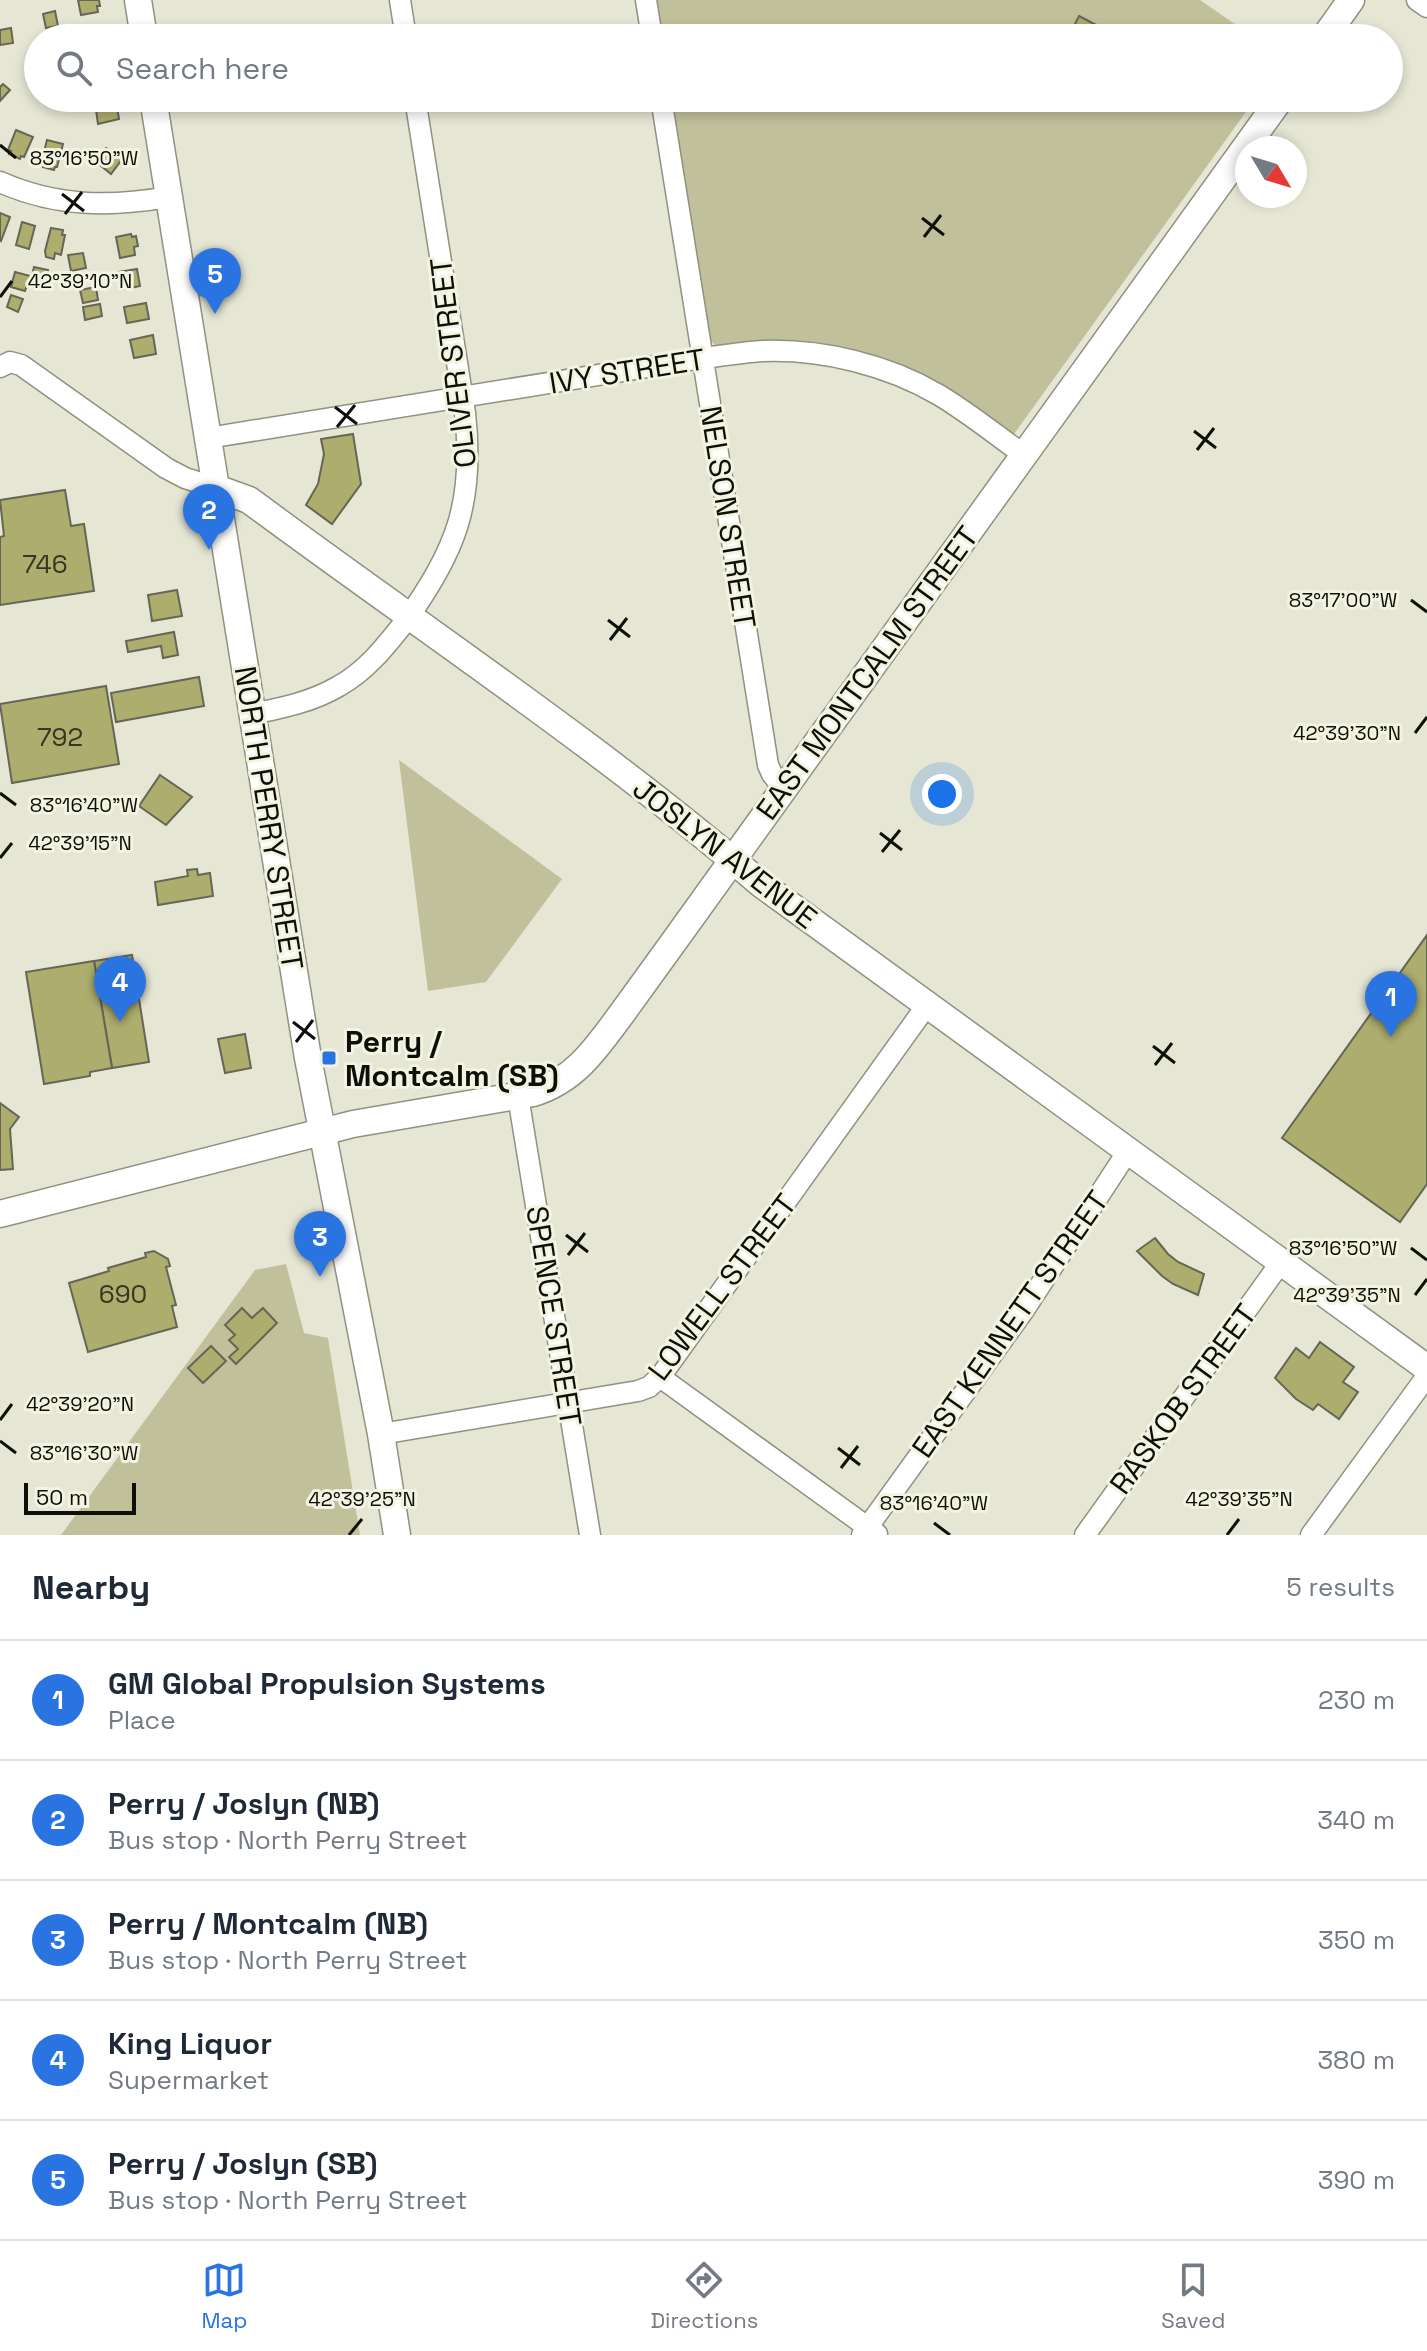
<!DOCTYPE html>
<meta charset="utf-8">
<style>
body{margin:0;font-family:"Space Grotesk",sans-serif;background:#f2f2f3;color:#1f2937}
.compass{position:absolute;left:1235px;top:136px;width:72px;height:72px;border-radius:50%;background:#fff;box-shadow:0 4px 12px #0003;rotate:128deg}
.scale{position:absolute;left:24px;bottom:20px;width:112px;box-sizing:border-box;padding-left:8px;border:4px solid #0e0f08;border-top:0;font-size:22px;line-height:28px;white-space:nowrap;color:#0e0f08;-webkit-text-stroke:6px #f3f3e1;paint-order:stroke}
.you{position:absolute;left:942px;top:794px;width:28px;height:28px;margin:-20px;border:6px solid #fff;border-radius:50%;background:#1a73e8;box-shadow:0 0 0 12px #1a73e833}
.badge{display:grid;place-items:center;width:52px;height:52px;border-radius:50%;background:#2974e0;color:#fff;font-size:26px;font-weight:700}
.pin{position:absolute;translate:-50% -66px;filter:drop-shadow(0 2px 4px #0008)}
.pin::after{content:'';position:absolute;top:42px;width:28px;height:24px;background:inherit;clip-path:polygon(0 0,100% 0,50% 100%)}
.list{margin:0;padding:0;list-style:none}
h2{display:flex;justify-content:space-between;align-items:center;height:104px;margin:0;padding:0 32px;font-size:34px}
h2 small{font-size:26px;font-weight:400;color:#747a83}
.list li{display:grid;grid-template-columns:52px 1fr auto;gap:24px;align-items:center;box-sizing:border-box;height:120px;padding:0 32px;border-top:2px solid #e0e1e3}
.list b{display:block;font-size:30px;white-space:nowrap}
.list p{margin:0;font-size:26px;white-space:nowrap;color:#747a83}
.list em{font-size:26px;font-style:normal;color:#747a83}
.icon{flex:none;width:44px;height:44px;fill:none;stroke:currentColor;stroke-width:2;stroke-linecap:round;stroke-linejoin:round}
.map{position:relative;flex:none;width:1427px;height:1535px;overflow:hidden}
.search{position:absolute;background:#fff;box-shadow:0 4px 12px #0003;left:24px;right:24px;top:24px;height:88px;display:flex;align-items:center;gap:20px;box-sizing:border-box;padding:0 28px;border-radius:44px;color:#747a83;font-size:30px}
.sheet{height:704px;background:#fff}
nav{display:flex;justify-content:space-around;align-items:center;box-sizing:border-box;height:112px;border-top:2px solid #e0e1e3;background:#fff;font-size:22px;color:#747a83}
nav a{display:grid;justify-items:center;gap:4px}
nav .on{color:#2974e0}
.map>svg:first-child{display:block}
.green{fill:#c0c19a}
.building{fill:#adad6e;stroke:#666656;stroke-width:2}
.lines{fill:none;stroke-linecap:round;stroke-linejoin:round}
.minor-casing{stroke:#909180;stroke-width:23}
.major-casing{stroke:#909180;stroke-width:29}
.minor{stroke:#fff;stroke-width:20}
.major{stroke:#fff;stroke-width:26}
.ticks{fill:none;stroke:#0e0f08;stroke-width:3}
.poi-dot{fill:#2974e0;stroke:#f3f3e1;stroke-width:3}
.labels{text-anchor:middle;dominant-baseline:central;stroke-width:6;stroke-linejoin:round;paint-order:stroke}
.number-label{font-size:26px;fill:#363622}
.street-label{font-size:30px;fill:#0e0f08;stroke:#f3f3e1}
.poi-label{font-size:30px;font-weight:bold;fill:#0e0f08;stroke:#f3f3e1;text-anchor:start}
.ticks-label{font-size:20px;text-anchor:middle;fill:#0e0f08;stroke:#f3f3e1;stroke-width:6;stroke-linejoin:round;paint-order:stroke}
</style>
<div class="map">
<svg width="1427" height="1535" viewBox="0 0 1427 1535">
<rect width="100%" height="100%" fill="#e5e6d4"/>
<!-- green -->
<g class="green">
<polygon points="654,0 1200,0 1255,38 660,38"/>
<polygon points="669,98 1256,98 1014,434 936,382 909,369 870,356 718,347 708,339"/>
<polygon points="399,760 562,879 486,982 428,991"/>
<polygon points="286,1264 304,1333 328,1338 360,1535 61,1535 255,1270"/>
</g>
<!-- building -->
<g class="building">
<polygon points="78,0 99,0 100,6 97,6 98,12 81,15"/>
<polygon points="55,11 58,26 46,28 43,14"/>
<polygon points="1079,16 1098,26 1091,38 1073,28"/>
<polygon points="11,28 13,43 0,45 0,30"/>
<polygon points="98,28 100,37 103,38 85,38 84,31"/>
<polygon points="3,84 10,90 0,101 0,87"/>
<polygon points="111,100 112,107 117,106 119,119 98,124 95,103"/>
<polygon points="16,130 33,137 24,157 21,156 20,159 9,154 11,151 8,150"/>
<polygon points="47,140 63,144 57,167 55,167 54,170 43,167 44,164 41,164"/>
<polygon points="106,148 112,152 113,150 123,158 111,174 95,161"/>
<polygon points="0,213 10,217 1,241 0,240"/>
<polygon points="22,222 35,226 29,249 16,245"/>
<polygon points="51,228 63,230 62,235 65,235 61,255 55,253 54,259 46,257 45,251"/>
<polygon points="131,234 132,237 136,236 138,246 134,247 135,255 120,258 116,237"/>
<polygon points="83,253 86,268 71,271 68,255"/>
<polygon points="34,267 48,270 45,283 31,280"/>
<polygon points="137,269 140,286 121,290 118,272"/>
<polygon points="15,272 30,276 25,291 11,287"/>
<polygon points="96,287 98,300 83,303 80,290"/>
<polygon points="11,295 23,299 18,312 7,307"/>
<polygon points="146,303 149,319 127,323 124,307"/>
<polygon points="100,304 102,316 85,320 83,307"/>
<polygon points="153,335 156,354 134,358 130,340"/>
<polygon points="353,434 361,484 332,524 306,505 318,484 324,454 321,439"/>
<polygon points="65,490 71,526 84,524 94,591 0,605 0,537 4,536 0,500"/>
<polygon points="177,590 182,616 152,621 148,595"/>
<polygon points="174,632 178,655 163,658 161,646 128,652 126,641"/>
<polygon points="199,677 204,706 116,722 111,693"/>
<polygon points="106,686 119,764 12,783 0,704"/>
<polygon points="160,775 192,797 166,825 139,806"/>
<polygon points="197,869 198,875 210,873 213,896 158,905 155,882 188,876 187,870"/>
<polygon points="1427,935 1427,1184 1400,1222 1282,1138"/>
<polygon points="132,955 149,1062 112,1068 94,961"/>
<polygon points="94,961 112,1068 90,1072 90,1076 44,1084 26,972"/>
<polygon points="245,1034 251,1068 225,1073 218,1039"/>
<polygon points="0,1103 19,1117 10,1129 13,1169 0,1170"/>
<polygon points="1155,1238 1168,1254 1178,1262 1204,1274 1198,1295 1173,1284 1162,1276 1137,1251"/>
<polygon points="154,1251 168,1259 170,1266 166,1267 176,1305 172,1306 177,1327 88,1352 69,1283 109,1271 108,1268 146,1257 145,1253"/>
<polygon points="242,1308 252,1318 263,1308 277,1323 236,1364 229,1357 238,1349 229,1340 235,1335 225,1325"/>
<polygon points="1320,1342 1354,1367 1343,1382 1358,1392 1339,1419 1318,1404 1313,1410 1296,1399 1275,1378 1296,1348 1309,1358"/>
<polygon points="211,1346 226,1361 203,1383 188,1368"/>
</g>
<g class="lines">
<!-- minor casing -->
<g class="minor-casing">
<g id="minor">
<polyline points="400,0 406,38"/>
<polyline points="646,0 652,38"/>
<polyline points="1417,0 1427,7"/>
<polyline points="661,98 768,765 772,774 784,789"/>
<path d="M0,182c56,25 110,25 169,15"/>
<polyline points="0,367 10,362 21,365 166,468 185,478 216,488"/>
<path d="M208,438l495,-80c20,-2 40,-6 60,-7 60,-2 125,14 176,44 30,18 57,40 85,60"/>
<path d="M252,714c30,-6 60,-12 87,-28 27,-15 46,-39 65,-63 52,-71 71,-121 61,-210l-50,-315"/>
<polyline points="518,1096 590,1535"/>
<polyline points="660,1377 877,1534"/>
<polyline points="381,1434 638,1391 649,1387 660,1377 927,1005"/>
<polyline points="862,1535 1024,1310 1128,1151"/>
<polyline points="1085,1535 1281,1262"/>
<polyline points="1311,1535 1427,1376"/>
</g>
</g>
<!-- major casing -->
<g class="major-casing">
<g id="major">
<polyline points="138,0 144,38"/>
<polyline points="1324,38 1351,0"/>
<polyline points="153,98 308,1058 381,1434 397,1535"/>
<path d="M216,488l33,12c171,127 350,245 512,384l666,484"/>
<path d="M0,1214l353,-90 180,-31c43,-13 64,-46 90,-81 16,-22 31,-43 47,-65l611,-849"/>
</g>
</g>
<!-- minor -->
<use href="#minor" class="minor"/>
<!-- major -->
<use href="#major" class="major"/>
</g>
<!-- ticks -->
<path class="ticks" d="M0,145l16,13M62,194l22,17M65,214l17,-22M922,218l22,17M924,237l17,-22M0,297l12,-16M335,407l22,17M337,427l18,-22M1194,431l22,17M1197,450l17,-22M1411,600l16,12M608,620l22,17M610,640l17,-22M1415,733l12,-16M0,793l16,12M880,833l22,17M882,852l18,-22M0,858l12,-15M293,1022l22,17M296,1042l17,-22M1153,1046l22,17M1155,1065l17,-22M566,1235l22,17M1411,1248l16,12M568,1255l17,-22M1415,1295l12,-16M0,1420l12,-16M0,1441l16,12M838,1448l22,17M841,1468l17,-22M934,1523l16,12M349,1535l13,-16M1227,1535l12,-16"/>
<!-- markers -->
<rect class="poi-dot" x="321" y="1050" width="16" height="16" rx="4"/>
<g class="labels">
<!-- number labels -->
<g class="number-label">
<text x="45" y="564">746</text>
<text x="60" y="737">792</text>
<text x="123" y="1294">690</text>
</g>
<!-- street labels -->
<g class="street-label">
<text transform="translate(453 363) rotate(-97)">OLIVER STREET</text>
<text transform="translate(627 371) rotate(-9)">IVY STREET</text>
<text transform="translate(728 517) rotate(81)">NELSON STREET</text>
<text transform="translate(867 673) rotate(-54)">EAST MONTCALM STREET</text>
<text transform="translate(269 818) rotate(81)">NORTH PERRY STREET</text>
<text transform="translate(725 853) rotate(38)">JOSLYN AVENUE</text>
<text transform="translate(722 1287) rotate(-53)">LOWELL STREET</text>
<text transform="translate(554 1316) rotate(81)">SPENCE STREET</text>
<text transform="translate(1010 1324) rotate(-55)">EAST KENNETT STREET</text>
<text transform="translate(1183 1399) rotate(-54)">RASKOB STREET</text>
</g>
<!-- poi labels -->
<g class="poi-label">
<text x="345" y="1041">Perry /<tspan x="345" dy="34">Montcalm (SB)</tspan></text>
</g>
</g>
<g class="ticks-label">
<text x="84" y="165">83°16'50"W</text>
<text x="80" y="288">42°39'10"N</text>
<text x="1343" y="607">83°17'00"W</text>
<text x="1347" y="740">42°39'30"N</text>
<text x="84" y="812">83°16'40"W</text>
<text x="80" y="850">42°39'15"N</text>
<text x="1343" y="1255">83°16'50"W</text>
<text x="1347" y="1302">42°39'35"N</text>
<text x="80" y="1411">42°39'20"N</text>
<text x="84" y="1460">83°16'30"W</text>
<text x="362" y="1506">42°39'25"N</text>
<text x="1239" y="1506">42°39'35"N</text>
<text x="934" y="1510">83°16'40"W</text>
</g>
</svg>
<svg class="compass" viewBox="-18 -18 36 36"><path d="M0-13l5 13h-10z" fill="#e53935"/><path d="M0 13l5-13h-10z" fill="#747a83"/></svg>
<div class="scale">50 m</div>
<div class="you"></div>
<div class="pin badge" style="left:1391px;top:1037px">1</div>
<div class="pin badge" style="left:209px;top:550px">2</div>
<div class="pin badge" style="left:320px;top:1277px">3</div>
<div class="pin badge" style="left:120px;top:1022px">4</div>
<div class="pin badge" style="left:215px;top:314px">5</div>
<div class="search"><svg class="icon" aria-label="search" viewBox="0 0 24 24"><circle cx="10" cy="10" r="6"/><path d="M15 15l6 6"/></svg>Search here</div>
</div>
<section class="sheet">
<h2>Nearby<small>5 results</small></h2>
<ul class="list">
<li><span class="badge">1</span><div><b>GM Global Propulsion Systems</b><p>Place</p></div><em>230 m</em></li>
<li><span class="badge">2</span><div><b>Perry / Joslyn (NB)</b><p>Bus stop · North Perry Street</p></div><em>340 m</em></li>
<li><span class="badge">3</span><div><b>Perry / Montcalm (NB)</b><p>Bus stop · North Perry Street</p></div><em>350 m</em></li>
<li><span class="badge">4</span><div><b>King Liquor</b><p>Supermarket</p></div><em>380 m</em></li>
<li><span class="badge">5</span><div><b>Perry / Joslyn (SB)</b><p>Bus stop · North Perry Street</p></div><em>390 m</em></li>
</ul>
</section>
<nav>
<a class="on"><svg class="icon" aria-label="map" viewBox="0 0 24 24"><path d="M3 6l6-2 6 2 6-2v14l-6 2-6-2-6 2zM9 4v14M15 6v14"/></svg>Map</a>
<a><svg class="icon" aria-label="directions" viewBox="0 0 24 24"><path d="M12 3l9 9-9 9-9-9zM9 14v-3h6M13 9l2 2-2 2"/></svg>Directions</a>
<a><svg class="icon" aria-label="saved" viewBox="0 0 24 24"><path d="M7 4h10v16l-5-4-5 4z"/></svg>Saved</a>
</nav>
